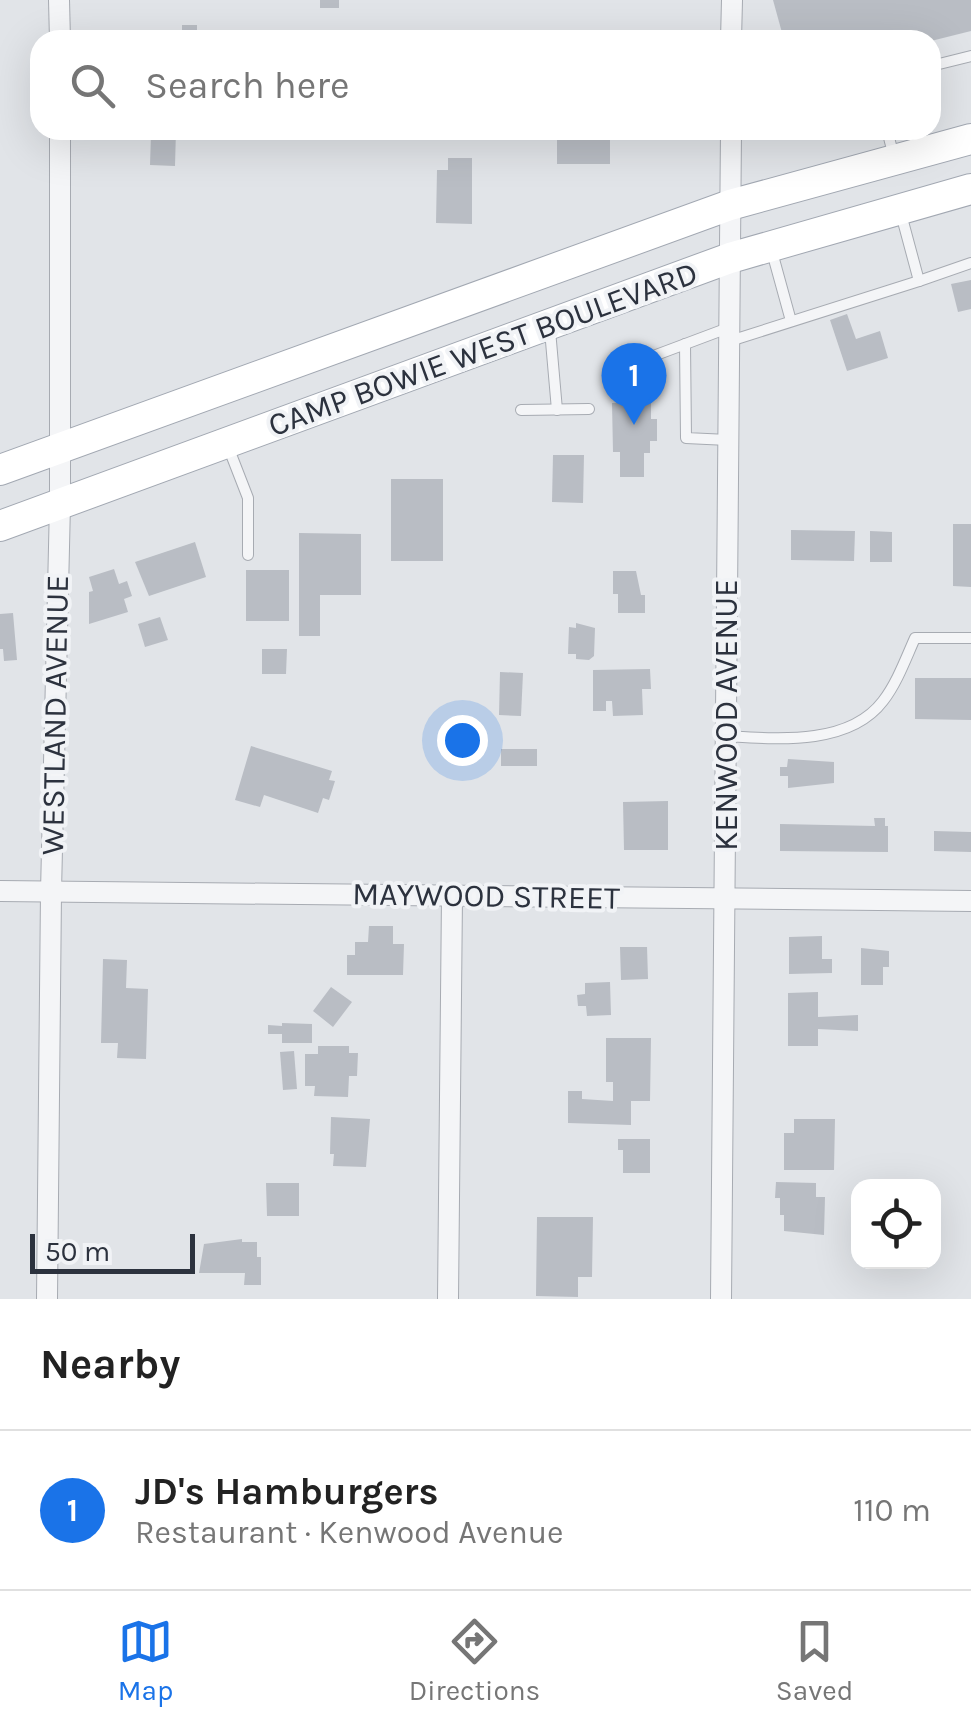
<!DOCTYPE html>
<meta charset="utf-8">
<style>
body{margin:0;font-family:Karla,sans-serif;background:#f2f2f2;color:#222}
.controls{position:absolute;right:30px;bottom:30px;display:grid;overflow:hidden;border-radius:20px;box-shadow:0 10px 40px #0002}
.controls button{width:90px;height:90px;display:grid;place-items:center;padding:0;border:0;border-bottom:2px solid #e0e0e0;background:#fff;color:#222;font:50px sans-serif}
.scale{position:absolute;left:30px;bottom:25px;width:165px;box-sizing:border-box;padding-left:10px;border:5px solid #2c323e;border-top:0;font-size:28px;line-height:35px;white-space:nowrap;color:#2c323e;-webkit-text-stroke:8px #f1f3f6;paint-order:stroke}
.you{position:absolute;left:462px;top:740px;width:35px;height:35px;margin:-25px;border:8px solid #fff;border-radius:50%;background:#1a73e8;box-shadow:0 0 0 15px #1a73e833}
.badge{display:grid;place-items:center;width:65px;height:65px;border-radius:50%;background:#1a73e8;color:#fff;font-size:32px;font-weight:700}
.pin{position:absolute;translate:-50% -82px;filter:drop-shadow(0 2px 5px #0008)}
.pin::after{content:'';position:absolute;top:52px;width:35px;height:30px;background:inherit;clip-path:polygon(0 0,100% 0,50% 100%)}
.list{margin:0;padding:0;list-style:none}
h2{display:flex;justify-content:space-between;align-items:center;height:130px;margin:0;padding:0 40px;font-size:42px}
h2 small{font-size:32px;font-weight:400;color:#767676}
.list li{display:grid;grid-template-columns:65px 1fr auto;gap:30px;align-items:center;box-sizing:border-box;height:160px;padding:0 40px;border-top:2px solid #e0e0e0}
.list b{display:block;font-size:38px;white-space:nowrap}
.list p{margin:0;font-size:32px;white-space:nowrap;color:#767676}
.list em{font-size:32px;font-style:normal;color:#767676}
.icon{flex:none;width:55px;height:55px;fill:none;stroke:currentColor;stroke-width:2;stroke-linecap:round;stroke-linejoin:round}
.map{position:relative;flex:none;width:971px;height:1299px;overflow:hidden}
.search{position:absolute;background:#fff;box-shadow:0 10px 40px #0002;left:30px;right:30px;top:30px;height:110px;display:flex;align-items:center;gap:25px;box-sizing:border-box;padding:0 35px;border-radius:30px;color:#767676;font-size:38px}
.sheet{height:290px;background:#fff}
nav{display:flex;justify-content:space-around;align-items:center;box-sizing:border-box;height:140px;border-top:2px solid #e0e0e0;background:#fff;font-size:28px;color:#767676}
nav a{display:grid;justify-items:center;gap:5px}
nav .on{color:#1a73e8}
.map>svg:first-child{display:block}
.building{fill:#b9bdc4}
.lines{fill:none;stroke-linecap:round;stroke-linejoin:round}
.lane-casing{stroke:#a7abb2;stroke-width:12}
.street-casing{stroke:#a7abb2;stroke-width:22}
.primary-casing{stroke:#a2a8b2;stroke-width:32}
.lane{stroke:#f4f5f7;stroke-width:10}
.street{stroke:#f4f5f7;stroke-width:20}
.primary{stroke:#fff;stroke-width:30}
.labels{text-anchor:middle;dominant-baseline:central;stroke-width:8;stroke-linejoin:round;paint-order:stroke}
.street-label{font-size:32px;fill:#2c323e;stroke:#f1f3f6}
</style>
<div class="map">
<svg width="971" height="1299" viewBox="0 0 971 1299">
<rect width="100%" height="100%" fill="#e1e4e8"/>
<!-- building -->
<g class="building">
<rect x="320" y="0" width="19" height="8"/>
<polygon points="773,0 971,0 971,31 931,41 784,40"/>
<rect x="182" y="25" width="15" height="15"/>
<polygon points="123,130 176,130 175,166 150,165 151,134 123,134"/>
<rect x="557" y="130" width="53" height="34"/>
<polygon points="448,158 472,158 472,224 436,223 437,170 448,170"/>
<polygon points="971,280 971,309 958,312 951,284"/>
<polygon points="847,314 856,339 880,331 888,358 847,371 830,320"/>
<polygon points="651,402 651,419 657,419 657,441 650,441 650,453 644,453 644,477 620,477 620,452 613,452 612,403"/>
<polygon points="553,455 584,455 583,503 552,502"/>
<rect x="391" y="479" width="52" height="82"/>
<polygon points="953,524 971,524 971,587 953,586"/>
<polygon points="791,530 855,531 854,561 791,560"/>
<polygon points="870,531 892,532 892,562 870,562"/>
<polygon points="299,533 361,534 361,595 320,595 320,636 299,636"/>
<polygon points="195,542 206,577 149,596 135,562"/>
<polygon points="114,569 119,584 127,581 132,596 124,599 128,612 89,624 89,592 93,591 89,577"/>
<rect x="246" y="570" width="43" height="51"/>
<polygon points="613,571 636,571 641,595 645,595 645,613 618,613 618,594 613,594"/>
<polygon points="13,613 17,660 4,661 3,649 0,649 0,614"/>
<polygon points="160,617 168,640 145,647 138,624"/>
<polygon points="576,623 595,628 594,656 589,660 576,659 576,654 568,654 569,627 576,628"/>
<polygon points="262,649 287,649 286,674 262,674"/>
<polygon points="650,669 651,689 642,689 643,715 613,716 612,701 606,701 606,711 593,711 593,670"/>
<polygon points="500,672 523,673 521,716 499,715"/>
<polygon points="915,678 971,678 971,720 915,719"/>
<polygon points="251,746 332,771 329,780 335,781 329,800 323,798 318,813 264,795 260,807 235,800"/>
<rect x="501" y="749" width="36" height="17"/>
<polygon points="788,759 834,762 834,783 788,788 788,776 780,776 780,767 787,767"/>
<polygon points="668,801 668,850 624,850 623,802"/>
<polygon points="874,818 885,818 885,826 888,826 888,852 780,851 780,824 875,826"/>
<polygon points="934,831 971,832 971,852 934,851"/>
<polygon points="369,926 393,926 393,944 404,944 403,975 347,975 347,955 355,955 355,942 368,942"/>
<polygon points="822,936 822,959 832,959 832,973 789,974 789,937"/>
<polygon points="620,947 647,947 648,979 621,980"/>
<polygon points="861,948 889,951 889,967 883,967 883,985 861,985"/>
<polygon points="103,959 127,960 126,988 148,989 146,1059 117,1058 118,1043 101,1043"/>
<polygon points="610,982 611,1015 587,1016 586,1006 578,1006 577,995 585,994 585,983"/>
<polygon points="331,987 352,1002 333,1027 313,1011"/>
<polygon points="818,992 818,1017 858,1015 858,1031 818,1029 818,1046 788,1046 788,993"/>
<polygon points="282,1023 312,1024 312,1043 282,1043 282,1034 268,1034 268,1025 282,1026"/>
<polygon points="606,1038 651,1038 650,1101 631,1101 631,1125 568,1123 568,1091 582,1091 582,1099 613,1101 613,1082 606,1082"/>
<polygon points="318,1046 349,1046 349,1053 358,1053 357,1076 349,1076 348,1097 314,1096 315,1086 305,1086 305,1054 318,1054"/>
<polygon points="294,1051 297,1089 283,1090 280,1052"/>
<polygon points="331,1117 370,1119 366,1167 333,1166 334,1154 330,1154"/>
<polygon points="794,1119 835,1119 834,1170 784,1170 784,1133 794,1133"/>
<polygon points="618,1139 650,1139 650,1173 623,1173 623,1150 618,1150"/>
<polygon points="776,1182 816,1183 816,1197 825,1197 824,1235 784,1231 784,1215 780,1215 780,1198 775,1198"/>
<polygon points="266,1183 299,1183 299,1216 267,1216"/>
<polygon points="537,1217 593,1217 592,1277 578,1277 578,1297 536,1296"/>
<polygon points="242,1239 242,1242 257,1242 257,1257 261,1257 261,1285 244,1285 245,1273 199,1273 204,1244"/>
</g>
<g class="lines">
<!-- lane casing -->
<g class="lane-casing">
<g id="lane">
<polyline points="931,66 971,56"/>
<polyline points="887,130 894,157"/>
<polyline points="772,252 791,321"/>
<polyline points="919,281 971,263"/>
<polyline points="550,330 557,410"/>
<polyline points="730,341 919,281 901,214"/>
<polyline points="685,344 686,438 728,440"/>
<polyline points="608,373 728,328"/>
<polyline points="521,410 589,409"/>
<polyline points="227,444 248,498 248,555"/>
<path d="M727,736c49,3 122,10 156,-35 14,-18 23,-43 32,-63h56"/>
</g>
</g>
<!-- street casing -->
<g class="street-casing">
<g id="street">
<polyline points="59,0 60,40"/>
<polyline points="731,40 732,0"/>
<polyline points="0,891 971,901"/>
<polyline points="47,1299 51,892 60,504 60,130"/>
<polyline points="448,1299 452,896"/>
<polyline points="721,1299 731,130"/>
</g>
</g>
<!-- primary casing -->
<g class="primary-casing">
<g id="primary">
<polyline points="0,470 730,205 971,139"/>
<polyline points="0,526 730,258 971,189"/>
</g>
</g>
<!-- lane -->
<use href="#lane" class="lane"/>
<!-- street -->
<use href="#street" class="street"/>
<!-- primary -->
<use href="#primary" class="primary"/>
</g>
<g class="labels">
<!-- street labels -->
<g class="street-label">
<text transform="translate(483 349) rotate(-20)">CAMP BOWIE WEST BOULEVARD</text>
<text transform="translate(55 715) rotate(-89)">WESTLAND AVENUE</text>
<text transform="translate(726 715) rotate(-90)">KENWOOD AVENUE</text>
<text transform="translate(486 896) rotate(1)">MAYWOOD STREET</text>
</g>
</g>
</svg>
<div class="controls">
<button><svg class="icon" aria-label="locate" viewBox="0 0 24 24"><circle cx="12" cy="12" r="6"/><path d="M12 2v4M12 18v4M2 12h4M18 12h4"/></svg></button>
</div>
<div class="scale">50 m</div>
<div class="you"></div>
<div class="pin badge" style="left:634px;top:425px">1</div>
<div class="search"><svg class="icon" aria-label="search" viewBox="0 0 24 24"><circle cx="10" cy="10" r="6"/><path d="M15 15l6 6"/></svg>Search here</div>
</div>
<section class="sheet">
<h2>Nearby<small></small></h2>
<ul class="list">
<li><span class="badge">1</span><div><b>JD's Hamburgers</b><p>Restaurant · Kenwood Avenue</p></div><em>110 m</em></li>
</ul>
</section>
<nav>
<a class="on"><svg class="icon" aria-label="map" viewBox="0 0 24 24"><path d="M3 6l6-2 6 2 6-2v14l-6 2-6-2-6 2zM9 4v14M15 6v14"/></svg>Map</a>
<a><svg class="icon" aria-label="directions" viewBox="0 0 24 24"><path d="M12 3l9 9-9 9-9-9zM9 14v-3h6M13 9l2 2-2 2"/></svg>Directions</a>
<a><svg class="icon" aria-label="saved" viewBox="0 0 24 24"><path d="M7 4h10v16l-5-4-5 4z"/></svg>Saved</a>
</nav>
